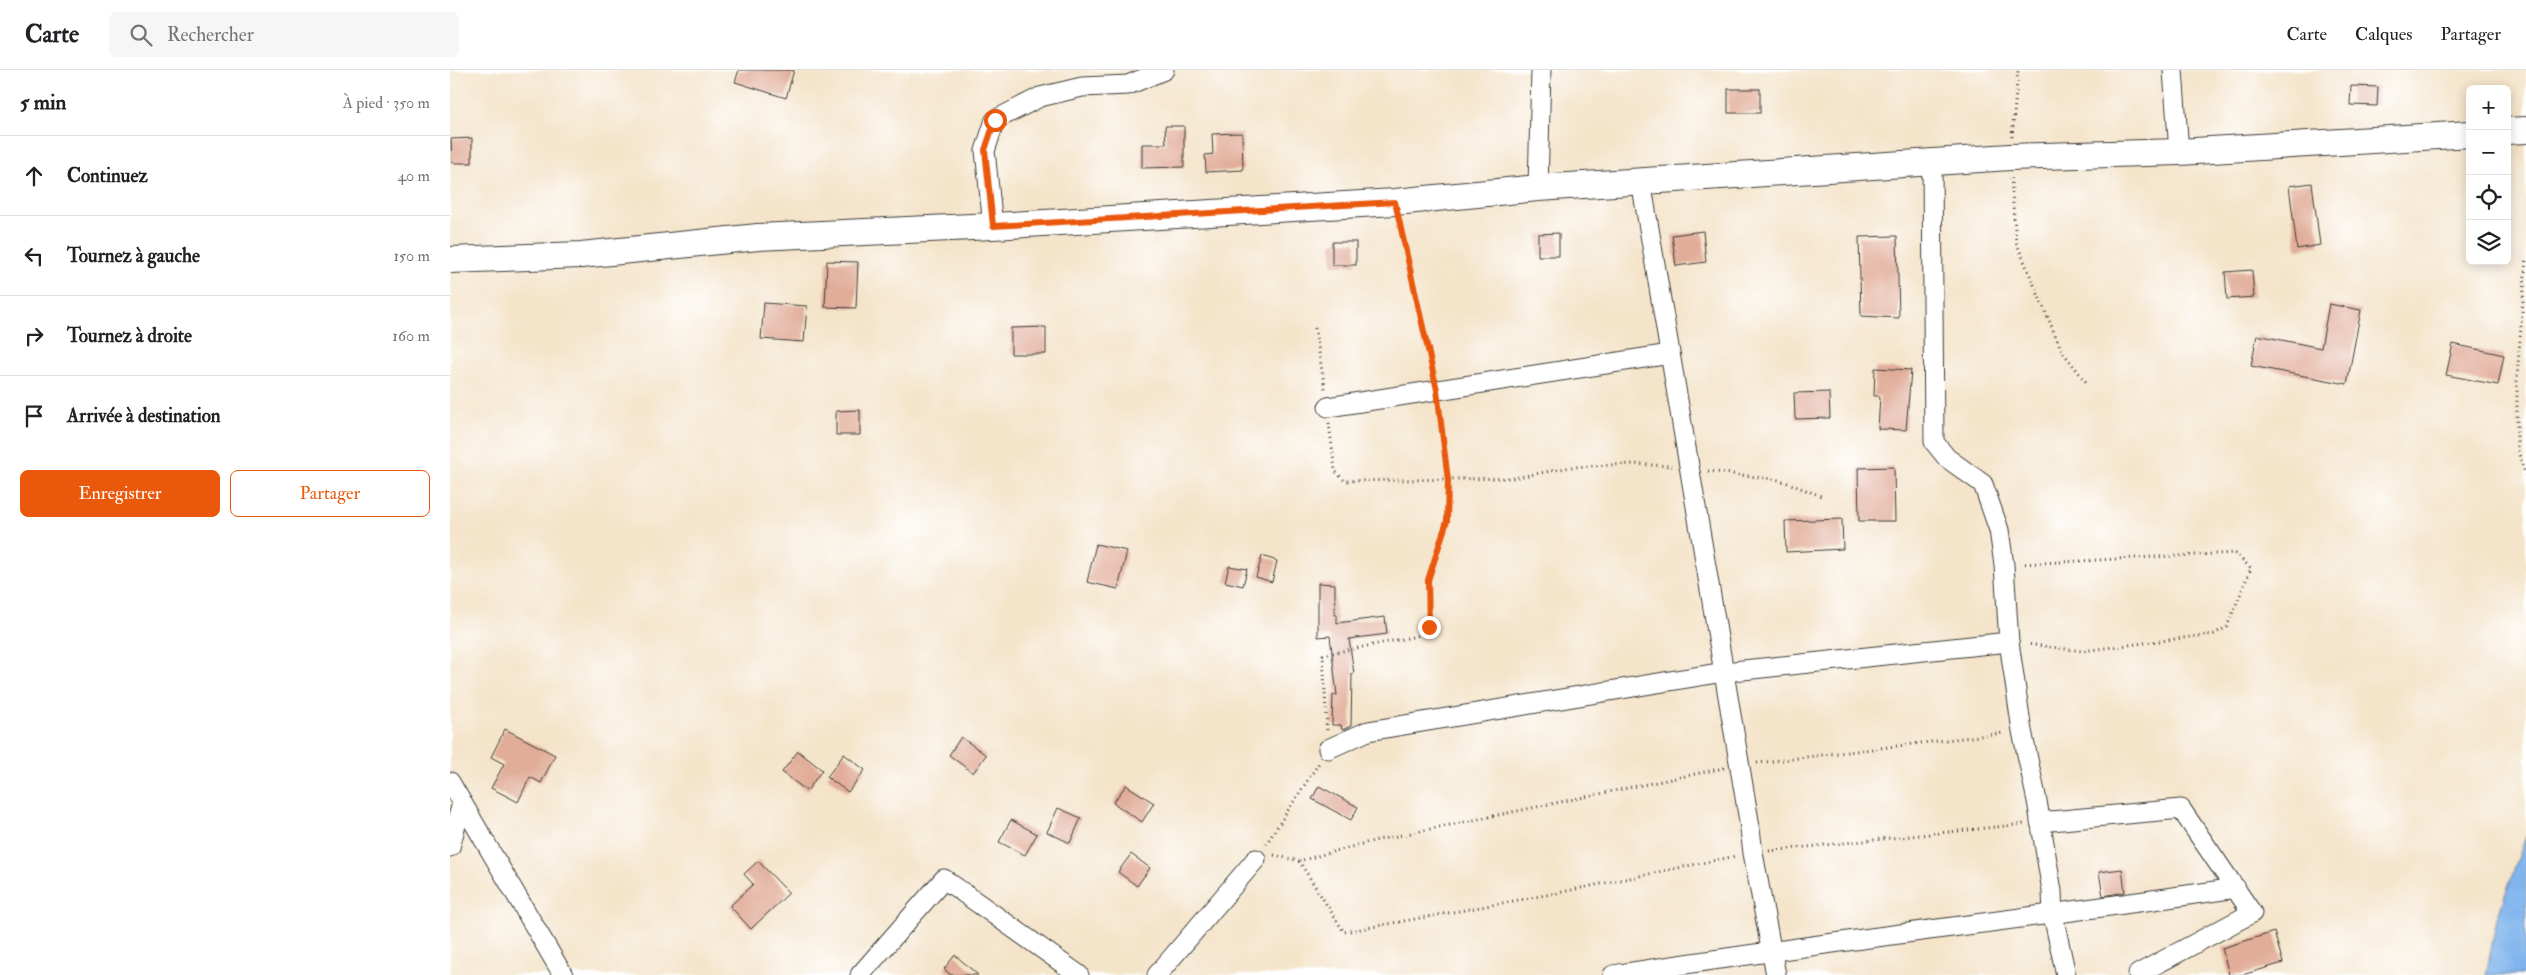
<!DOCTYPE html>
<html lang="fr">
<meta charset="utf-8">
<style>
body{margin:0;font-family:"IM FELL Double Pica",serif;background:#f6f6f6;color:#202124}
.controls{position:absolute;right:15px;top:15px;display:grid;overflow:hidden;border-radius:8px;box-shadow:0 2px 12px #0003}
.controls button{width:45px;height:45px;display:grid;place-items:center;padding:0;border:0;border-bottom:1px solid #e0e0e0;background:#fff;color:#202124;font:25px sans-serif}
.stop{position:absolute;width:15px;height:15px;margin:-11px;border:4px solid #ea580c;border-radius:50%;background:#fff}
.stop.end{background:#ea580c;border-color:#fff;box-shadow:0 1px 5px #0008}
.list{margin:0;padding:0;list-style:none}
h2{display:flex;justify-content:space-between;align-items:center;height:65px;margin:0;padding:0 20px;font-size:21px}
h2 small{font-size:16px;font-weight:400;color:#757577}
.list li{display:grid;grid-template-columns:32px 1fr auto;gap:15px;align-items:center;box-sizing:border-box;height:80px;padding:0 20px;border-top:1px solid #e0e0e0}
.list b{display:block;font-size:19px;white-space:nowrap}
.list em{font-size:16px;font-style:normal;color:#757577}
.actions{display:flex;gap:10px;padding:15px 20px}
.actions a{flex:1;padding:11px 0;border:1px solid #ea580c;border-radius:8px;text-align:center;font-size:18px;color:#ea580c}
.actions .main{background:#ea580c;color:#fff}
.icon{flex:none;width:28px;height:28px;fill:none;stroke:currentColor;stroke-width:2;stroke-linecap:round;stroke-linejoin:round}
.map{position:relative;flex:none;width:2076px;height:905px;overflow:hidden}
header{display:flex;align-items:center;gap:30px;box-sizing:border-box;height:70px;padding:0 25px;background:#fff;border-bottom:1px solid #e0e0e0}
header strong{font-size:24px}
nav{display:flex;gap:28px;margin-inline-start:auto;font-size:18px}
.search{width:350px;height:45px;background:#f6f6f6;display:flex;align-items:center;gap:12px;box-sizing:border-box;padding:0 18px;border-radius:8px;color:#757577;font-size:19px}
main{display:flex}
aside{flex:1;background:#fff}
.map>svg:first-child{display:block}
.water{fill:#7fb4ed;stroke:#4e6884}
.building{fill:#e1ac98}
.lines{fill:none;stroke-linecap:round;stroke-linejoin:round}
.street-casing{stroke:#3c3a36;stroke-width:21}
.secondary-casing{stroke:#3c3a36;stroke-width:28}
.path{stroke:#3c3a36;stroke-width:3;stroke-dasharray:1 4;stroke-linecap:butt}
.street{stroke:#fff;stroke-width:19}
.secondary{stroke:#fff;stroke-width:26}
.route{stroke:#ea580c;stroke-width:6}
</style>
<header>
<strong>Carte</strong>
<div class="search"><svg class="icon" aria-label="search" viewBox="0 0 24 24"><circle cx="10" cy="10" r="6"/><path d="M15 15l6 6"/></svg>Rechercher</div>
<nav><a>Carte</a><a>Calques</a><a>Partager</a></nav>
</header>
<main>
<aside>
<h2>5 min<small>À pied · 350 m</small></h2>
<ul class="list">
<li><svg class="icon" aria-label="ahead" viewBox="0 0 24 24"><path d="M12 20V5M6 11l6-6 6 6"/></svg><div><b>Continuez</b></div><em>40 m</em></li>
<li><svg class="icon" aria-label="left" viewBox="0 0 24 24"><path d="M17 20v-9H6M10 6l-5 5 5 5"/></svg><div><b>Tournez à gauche</b></div><em>150 m</em></li>
<li><svg class="icon" aria-label="right" viewBox="0 0 24 24"><path d="M7 20v-9h11M14 6l5 5-5 5"/></svg><div><b>Tournez à droite</b></div><em>160 m</em></li>
<li><svg class="icon" aria-label="arrive" viewBox="0 0 24 24"><path d="M6 21V4h12l-3 4 3 4H6"/></svg><div><b>Arrivée à destination</b></div></li>
</ul>
<div class="actions"><a class="main">Enregistrer</a><a>Partager</a></div>
</aside>
<div class="map">
<svg width="2076" height="905" viewBox="0 0 2076 905">
<rect width="100%" height="100%" fill="#fff"/>
<filter id="ink" filterUnits="userSpaceOnUse"><feTurbulence type="fractalNoise" baseFrequency=".02" numOctaves="2"/><feDisplacementMap in="SourceGraphic" scale="10" xChannelSelector="R" yChannelSelector="G"/><feConvolveMatrix kernelMatrix="1 2 1 2 8 2 1 2 1" color-interpolation-filters="sRGB"/></filter>
<filter id="wash" filterUnits="userSpaceOnUse"><feTurbulence type="fractalNoise" baseFrequency=".0096" numOctaves="4" result="noise"/><feDisplacementMap in="SourceGraphic" scale="20" xChannelSelector="R" yChannelSelector="G"/><feGaussianBlur stdDeviation="1.12" result="paint"/><feColorMatrix in="noise" values="0 0 0 0 0 0 0 0 0 0 0 0 0 0 0 0 0 1.4 0 .05"/><feComposite in="paint" operator="in"/></filter>
<g filter="url(#wash)">
<rect width="100%" height="100%" fill="#f4e4ca"/>
<!-- water -->
<polygon class="water" points="2076,766 2076,905 2036,905 2047,848"/>
<g id="blocks">
<!-- building -->
<g class="building">
<polygon points="289,0 344,0 336,28 285,12"/>
<polygon points="1901,16 1928,17 1927,36 1900,35"/>
<rect x="1278" y="19" width="32" height="24"/>
<polygon points="715,56 734,56 734,97 692,98 692,74 716,74"/>
<polygon points="792,63 793,100 756,102 755,85 763,84 762,64"/>
<polygon points="22,68 22,93 2,93 1,69"/>
<polygon points="1862,113 1870,175 1847,179 1839,116"/>
<polygon points="1253,161 1256,192 1226,196 1222,165"/>
<polygon points="1109,163 1109,186 1088,186 1088,164"/>
<polygon points="1447,166 1449,248 1411,246 1409,167"/>
<rect x="882" y="172" width="24" height="23"/>
<polygon points="377,191 408,192 406,238 375,237"/>
<polygon points="1802,200 1804,227 1777,229 1775,202"/>
<polygon points="314,233 357,236 354,272 311,269"/>
<polygon points="1879,234 1911,240 1897,314 1801,296 1807,265 1871,278"/>
<polygon points="596,257 596,284 561,284 561,258"/>
<polygon points="2003,274 2054,285 2048,315 1996,305"/>
<polygon points="1425,298 1461,300 1456,360 1428,359 1430,326 1424,326"/>
<polygon points="1379,322 1380,348 1345,349 1344,323"/>
<polygon points="410,340 410,365 386,365 386,341"/>
<polygon points="1444,397 1445,451 1409,451 1408,398"/>
<polygon points="1392,449 1393,479 1336,482 1335,451"/>
<polygon points="646,474 677,481 668,519 637,512"/>
<polygon points="812,486 827,491 822,512 806,507"/>
<polygon points="779,496 797,499 793,516 775,512"/>
<polygon points="868,513 885,514 885,545 887,545 887,553 935,547 937,564 899,569 904,604 902,604 901,656 892,660 891,655 882,655 883,625 887,625 880,566 868,567"/>
<polygon points="55,659 105,685 91,713 80,707 68,732 41,718 54,694 41,687"/>
<polygon points="511,667 536,685 523,703 499,685"/>
<polygon points="348,681 372,700 357,721 332,702"/>
<polygon points="394,684 415,700 398,722 377,707"/>
<polygon points="676,715 704,733 692,752 663,733"/>
<polygon points="869,716 908,737 901,750 862,729"/>
<polygon points="608,738 631,748 620,773 597,762"/>
<polygon points="561,750 587,764 575,785 549,772"/>
<polygon points="681,784 700,798 687,816 668,802"/>
<polygon points="308,791 339,823 301,859 280,836 303,814 294,804"/>
<polygon points="1672,799 1675,822 1653,826 1649,802"/>
<polygon points="1824,862 1833,893 1792,905 1779,905 1772,878"/>
<polygon points="505,885 528,905 501,905 494,899"/>
</g>
</g>
</g>
<g filter="url(#ink)">
<use href="#blocks" fill-opacity="0" stroke="#3c3a36" stroke-width="1"/>
<g class="lines">
<!-- street casing -->
<g class="street-casing">
<g id="street">
<polyline points="1723,0 1729,82"/>
<polyline points="1482,92 1484,372 1497,388 1533,414 1549,460 1554,495 1559,572 1572,661 1587,731 1602,821 1603,845 1616,905"/>
<polyline points="1191,111 1299,751 1303,783 1326,905"/>
<polyline points="1088,118 1091,0"/>
<polyline points="543,156 535,81 545,50 590,27 632,17 678,15 714,0"/>
<polyline points="878,337 1220,284"/>
<polyline points="878,679 918,661 1274,602 1559,572"/>
<polyline points="0,712 113,905"/>
<polyline points="1590,752 1731,739 1802,843 1688,904"/>
<polyline points="0,777 12,733"/>
<polyline points="410,905 494,809 629,905"/>
<polyline points="707,905 806,789"/>
<path d="M1163,905c207,-33 415,-56 623,-87"/>
</g>
</g>
<!-- secondary casing -->
<g class="secondary-casing">
<g id="secondary">
<polyline points="2057,61 2076,60"/>
<polyline points="0,190 131,185 308,167 543,156 945,132 1088,118 1560,87 1729,82 2020,64"/>
</g>
</g>
<!-- path -->
<g class="path">
<polyline points="1562,67 1568,0"/>
<polyline points="1561,108 1566,172 1612,281 1636,312"/>
<polyline points="949,152 983,302"/>
<polyline points="2076,191 2067,308 2067,378 2076,406"/>
<polyline points="865,258 875,319"/>
<polyline points="879,353 885,401 895,411 1064,408 1121,397 1181,394 1222,396"/>
<polyline points="1258,401 1330,410 1371,426"/>
<polyline points="1570,494 1784,483 1801,498 1777,557 1764,564 1632,581 1576,574"/>
<polyline points="877,660 873,585 967,566 979,557 978,510 997,451 997,410 989,338"/>
<polyline points="1307,693 1554,663"/>
<polyline points="816,774 869,693"/>
<polyline points="1319,781 1574,754"/>
<polyline points="824,785 849,791 923,771 1274,698"/>
<polyline points="849,791 894,862 1107,823 1286,786"/>
</g>
<!-- street -->
<use href="#street" class="street"/>
<!-- secondary -->
<use href="#secondary" class="secondary"/>
</g>
</g>
<g class="lines" filter="url(#ink)">
<!-- route -->
<polyline class="route" points="545,50 535,80 543,156 945,132 987,320 998,410 997,451 978,510 979,557"/>
</g>
</svg>
<div class="controls">
<button>+</button>
<button>−</button>
<button><svg class="icon" aria-label="locate" viewBox="0 0 24 24"><circle cx="12" cy="12" r="6"/><path d="M12 2v4M12 18v4M2 12h4M18 12h4"/></svg></button>
<button><svg class="icon" aria-label="layers" viewBox="0 0 24 24"><path d="M12 4l9 5-9 5-9-5zM3 14l9 5 9-5"/></svg></button>
</div>
<div class="stop" style="left:545px;top:50px"></div>
<div class="stop end" style="left:979px;top:557px"></div>
</div>
</main>
